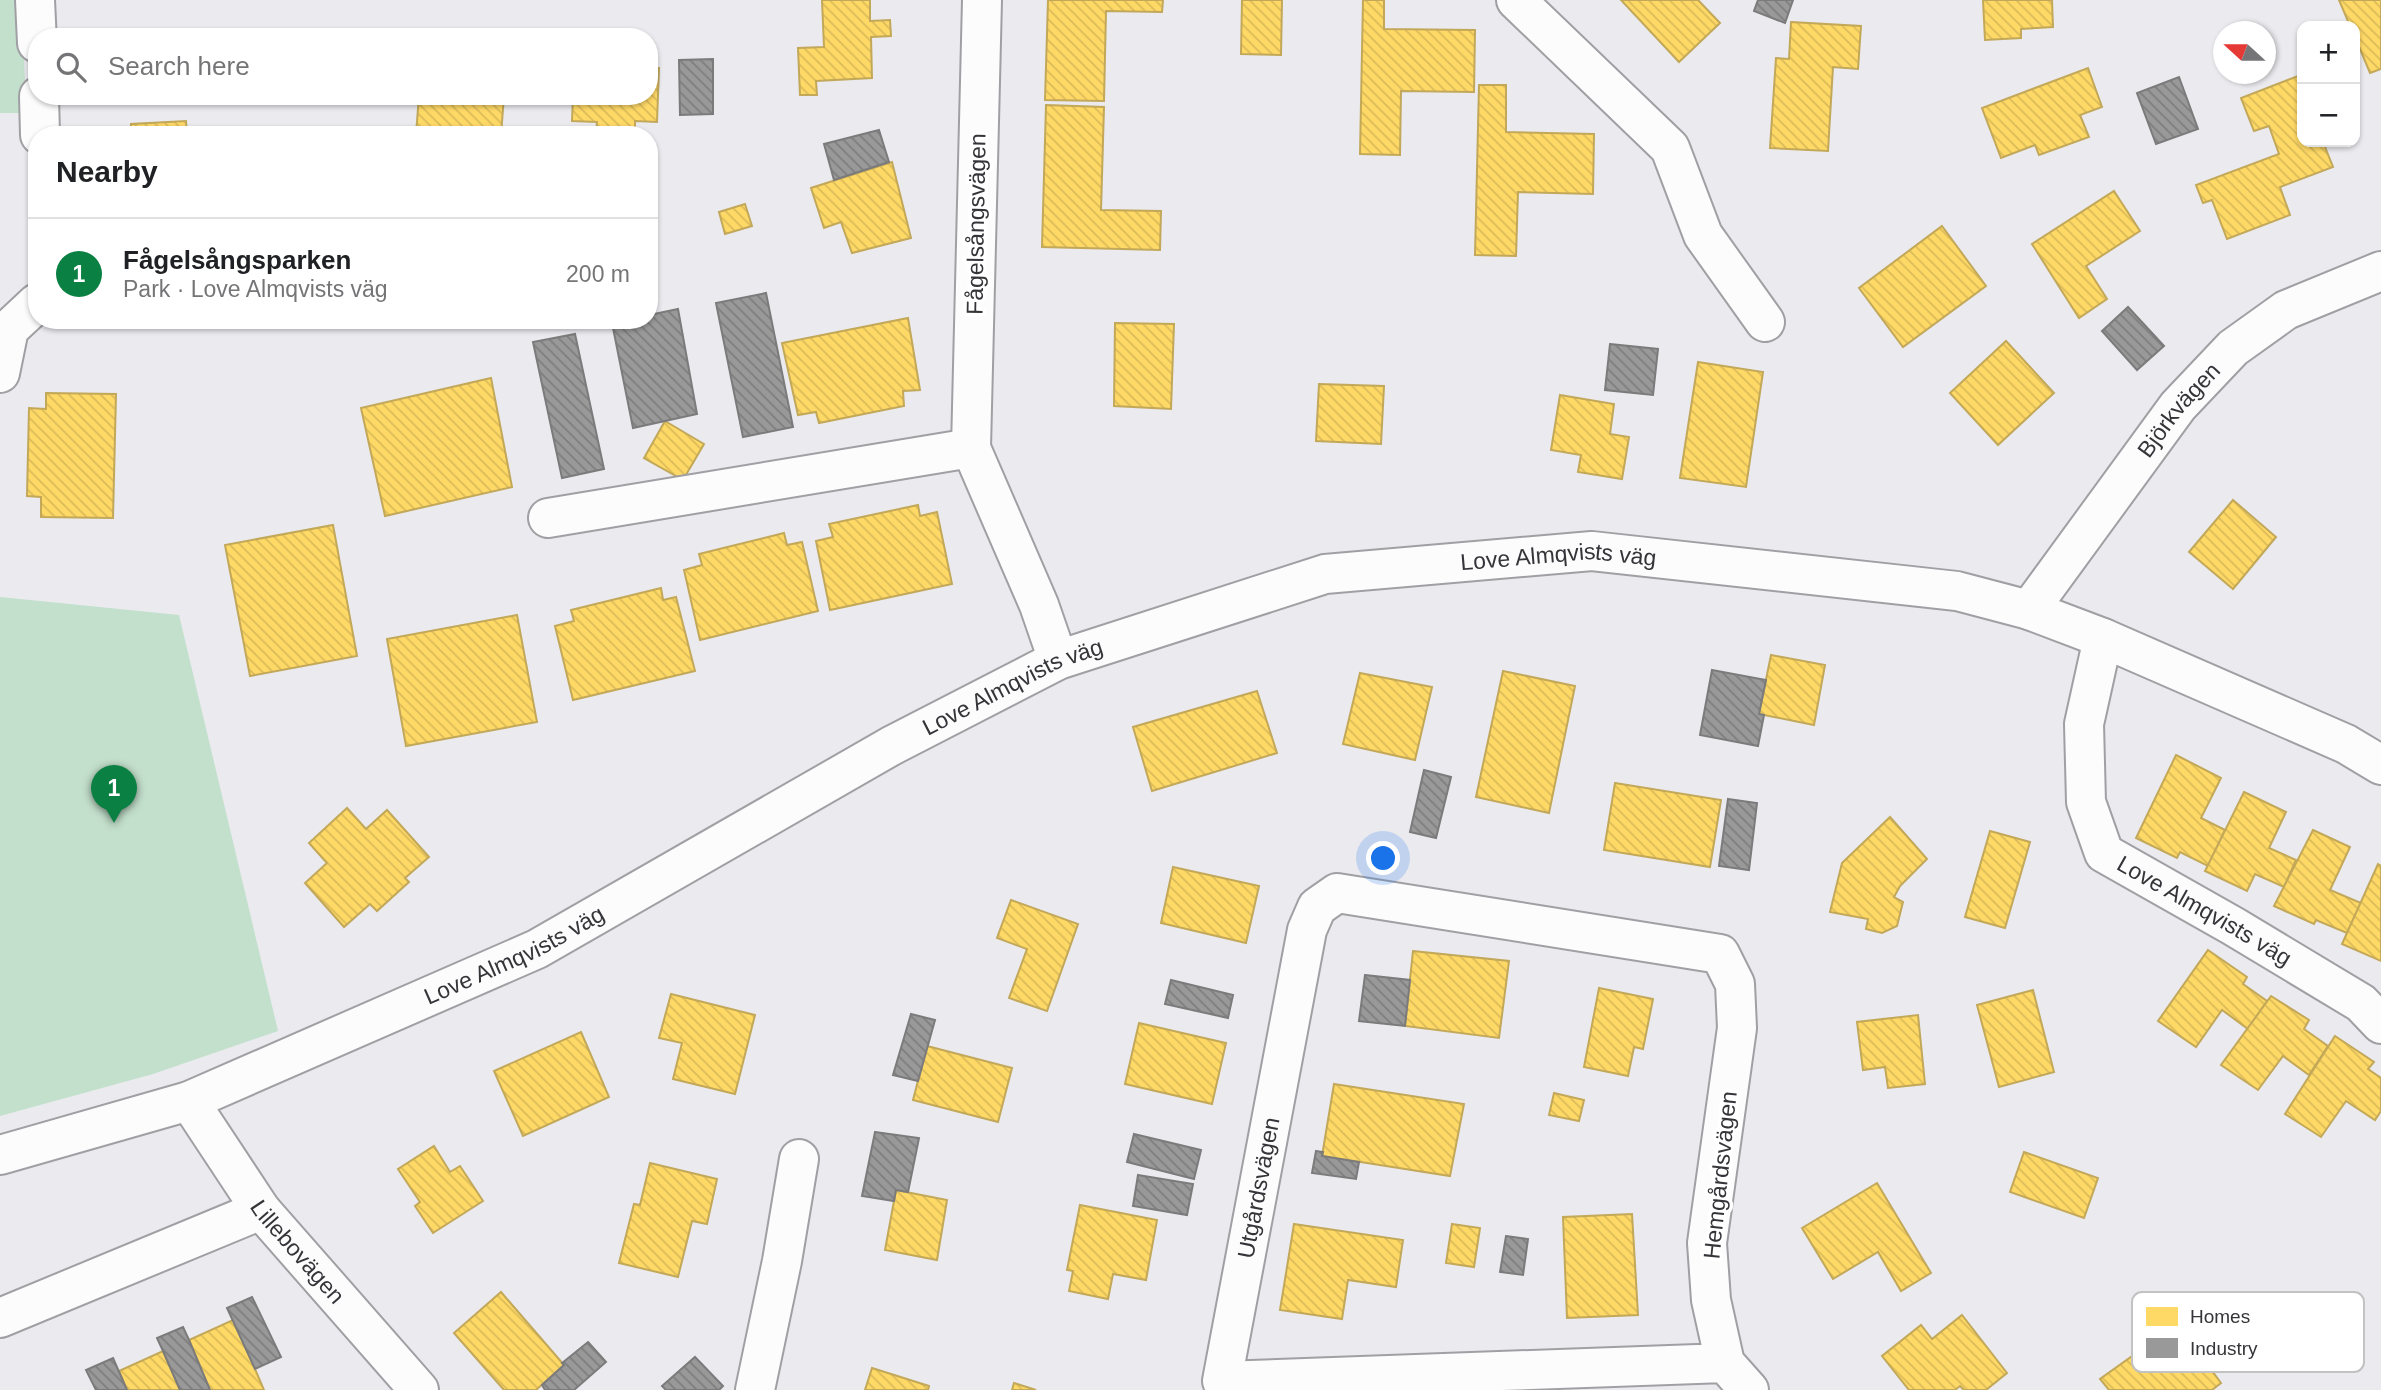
<!DOCTYPE html>
<meta charset="utf-8">
<style>
body{margin:0;font-family:Helvetica,sans-serif;background:#f6f6f6;color:#202124}
.controls{position:absolute;right:21px;top:21px;display:grid;overflow:hidden;border-radius:14px;box-shadow:0 2px 5px #0004}
.controls button{width:63px;height:63px;display:grid;place-items:center;padding:0;border:0;border-bottom:2px solid #e0e0e0;background:#fff;color:#202124;font:35px sans-serif}
.compass{position:absolute;left:2213px;top:21px;width:63px;height:63px;border-radius:50%;background:#fff;box-shadow:0 2px 5px #0004;rotate:291deg}
.you{position:absolute;left:1384px;top:859px;width:24px;height:24px;margin:-18px;border:5px solid #fff;border-radius:50%;background:#1a73e8;box-shadow:0 0 0 10px #1a73e833}
.badge{display:grid;place-items:center;width:46px;height:46px;border-radius:50%;background:#0b8043;color:#fff;font-size:23px;font-weight:700}
.pin{position:absolute;translate:-50% -58px;filter:drop-shadow(0 2px 4px #0008)}
.pin::after{content:'';position:absolute;top:37px;width:24px;height:21px;background:inherit;clip-path:polygon(0 0,100% 0,50% 100%)}
.list{margin:0;padding:0;list-style:none}
h2{display:flex;justify-content:space-between;align-items:center;height:91px;margin:0;padding:0 28px;font-size:30px}
h2 small{font-size:23px;font-weight:400;color:#757577}
.list li{display:grid;grid-template-columns:46px 1fr auto;gap:21px;align-items:center;box-sizing:border-box;height:112px;padding:0 28px;border-top:2px solid #e0e0e0}
.list b{display:block;font-size:26px;white-space:nowrap}
.list p{margin:0;font-size:23px;white-space:nowrap;color:#757577}
.list em{font-size:23px;font-style:normal;color:#757577}
.icon{flex:none;width:38px;height:38px;fill:none;stroke:currentColor;stroke-width:2;stroke-linecap:round;stroke-linejoin:round}
.map{position:relative;flex:none;width:2381px;height:1390px;overflow:hidden}
.search{position:absolute;background:#fff;box-shadow:0 2px 5px #0004;left:28px;top:28px;width:630px;height:77px;display:flex;align-items:center;gap:18px;box-sizing:border-box;padding:0 24px;border-radius:28px;color:#757577;font-size:26px}
.panel{position:absolute;background:#fff;box-shadow:0 2px 5px #0004;left:28px;top:126px;width:630px;height:203px;border-radius:28px}
.map>svg:first-child{display:block}
.park{fill:#c3e0cc}
.homes{fill:url(#homes-back-hatch);stroke:#c2a858;stroke-width:2}
.industry{fill:url(#industry-back-hatch);stroke:#7b7b7c;stroke-width:2}
.lines{fill:none;stroke-linecap:round;stroke-linejoin:round}
.minor-casing{stroke:#a0a0a4;stroke-width:42}
.minor{stroke:#fcfcfd;stroke-width:38}
.labels{text-anchor:middle;dominant-baseline:central;stroke-width:7;stroke-linejoin:round;paint-order:stroke}
.street-label{font-size:23px;fill:#353438;stroke:#fff}
.key{fill:#fff;stroke:#c2c2c3;stroke-width:2}
.key-label{font-size:19px;fill:#353438}
</style>
<div class="map">
<svg width="2381" height="1390" viewBox="0 0 2381 1390">
<defs>
<pattern id="homes-back-hatch" width="6" height="6" patternUnits="userSpaceOnUse" patternTransform="scale(1.75)"><rect width="6" height="6" fill="#ffd966"/><path d="M-1 5l2 2M0 0l6 6M5-1l2 2" fill="none" stroke="#dbbb59"/></pattern>
<pattern id="industry-back-hatch" width="6" height="6" patternUnits="userSpaceOnUse" patternTransform="scale(1.75)"><rect width="6" height="6" fill="#999"/><path d="M-1 5l2 2M0 0l6 6M5-1l2 2" fill="none" stroke="#7e7e7e"/></pattern>
</defs>
<rect width="100%" height="100%" fill="#eaeaef"/>
<!-- park -->
<g class="park">
<polygon points="0,0 22,0 26,113 0,113"/>
<polygon points="0,597 179,615 278,1031 153,1074 0,1116"/>
</g>
<!-- homes -->
<g class="homes">
<polygon points="822,0 870,0 870,21 890,20 891,36 871,37 872,78 816,81 817,95 800,95 798,48 824,47"/>
<polygon points="1048,0 1163,0 1162,12 1106,11 1104,101 1045,100"/>
<polygon points="1242,0 1282,0 1281,55 1241,54"/>
<polygon points="1363,0 1384,0 1384,29 1475,30 1474,92 1401,91 1400,155 1360,154"/>
<polygon points="1621,0 1698,0 1720,23 1679,62"/>
<polygon points="1983,0 2052,0 2053,27 2021,29 2021,38 1985,40"/>
<polygon points="2339,0 2381,0 2381,69 2370,73 2355,37 2355,26 2350,26"/>
<polygon points="1791,22 1861,26 1858,69 1833,67 1828,151 1770,148 1776,58 1789,59"/>
<polygon points="649,68 659,68 657,122 635,121 635,134 596,133 597,122 572,121 573,96 649,96"/>
<polygon points="2088,68 2102,107 2080,115 2089,137 2039,155 2035,145 2001,158 1982,108"/>
<polygon points="2298,76 2302,87 2302,142 2323,142 2333,167 2280,187 2290,215 2227,239 2212,200 2203,203 2196,185 2279,154 2269,126 2254,131 2241,98"/>
<polygon points="1479,85 1506,85 1506,132 1594,134 1593,194 1518,192 1516,256 1475,255"/>
<polygon points="419,96 504,96 501,135 416,134"/>
<polygon points="1046,105 1104,107 1101,210 1161,211 1160,250 1042,247"/>
<polygon points="186,121 187,135 131,135 131,124"/>
<polygon points="892,162 911,238 852,253 841,222 824,228 811,188"/>
<polygon points="2114,191 2140,231 2086,266 2107,299 2079,318 2032,244"/>
<polygon points="745,204 752,226 725,234 719,212"/>
<polygon points="1942,226 1986,286 1903,347 1859,288"/>
<polygon points="908,318 920,390 903,391 904,406 819,423 816,412 798,415 782,343"/>
<polygon points="1115,323 1174,324 1171,409 1114,406"/>
<polygon points="2006,341 2054,393 1998,445 1950,393"/>
<polygon points="1698,362 1763,372 1746,487 1680,478"/>
<polygon points="491,378 512,487 385,516 361,408"/>
<polygon points="1319,384 1384,386 1381,444 1316,441"/>
<polygon points="46,393 116,394 113,518 41,517 41,497 27,496 29,408 46,409"/>
<polygon points="1560,395 1614,404 1610,434 1629,437 1622,479 1578,472 1581,455 1551,450"/>
<polygon points="665,421 704,444 683,480 644,458"/>
<polygon points="2233,500 2276,537 2233,589 2189,552"/>
<polygon points="918,505 920,516 937,512 952,584 830,610 816,541 833,537 829,524"/>
<polygon points="333,525 357,656 250,676 225,545"/>
<polygon points="784,533 787,545 802,542 818,611 700,640 684,570 702,565 699,554"/>
<polygon points="661,588 663,600 676,597 695,671 573,700 555,626 574,621 571,610"/>
<polygon points="517,615 537,722 406,746 387,639"/>
<polygon points="1771,655 1825,665 1814,725 1759,714"/>
<polygon points="1503,671 1575,686 1549,813 1476,797"/>
<polygon points="1360,673 1432,687 1415,760 1343,744"/>
<polygon points="1257,691 1277,753 1152,791 1133,727"/>
<polygon points="2176,755 2221,778 2201,818 2225,830 2208,866 2180,852 2177,858 2136,838"/>
<polygon points="1615,783 1721,800 1710,867 1604,850"/>
<polygon points="2244,792 2286,812 2269,848 2296,860 2284,887 2255,874 2247,891 2205,871"/>
<polygon points="347,808 366,829 387,810 429,857 405,878 409,882 377,911 370,904 344,927 305,883 327,863 309,843"/>
<polygon points="1890,817 1927,859 1900,886 1894,897 1903,902 1897,926 1882,933 1866,929 1868,919 1830,912 1842,863"/>
<polygon points="2313,830 2350,847 2330,890 2361,903 2347,933 2316,920 2314,924 2274,906"/>
<polygon points="1990,831 2030,842 2005,928 1965,917"/>
<polygon points="2378,864 2381,866 2381,961 2342,944"/>
<polygon points="1173,867 1259,886 1246,943 1161,923"/>
<polygon points="1011,900 1078,924 1047,1011 1009,998 1027,949 997,938"/>
<polygon points="2208,950 2247,977 2243,984 2267,1001 2248,1029 2222,1010 2196,1047 2158,1021"/>
<polygon points="1413,951 1509,961 1499,1038 1405,1026"/>
<polygon points="1599,988 1653,999 1643,1049 1634,1047 1628,1076 1584,1067"/>
<polygon points="2033,990 2054,1072 1999,1087 1977,1005"/>
<polygon points="671,994 755,1015 735,1094 673,1079 682,1043 659,1038"/>
<polygon points="2271,996 2309,1020 2304,1029 2328,1046 2309,1075 2283,1056 2258,1090 2221,1065"/>
<polygon points="1918,1015 1925,1084 1888,1088 1885,1067 1863,1070 1857,1022"/>
<polygon points="1139,1023 1226,1043 1212,1104 1125,1084"/>
<polygon points="581,1032 609,1097 523,1136 494,1071"/>
<polygon points="2335,1036 2374,1062 2368,1069 2381,1078 2381,1111 2375,1120 2346,1101 2321,1137 2285,1114"/>
<polygon points="927,1046 1012,1068 998,1122 913,1100"/>
<polygon points="1334,1084 1464,1104 1450,1176 1322,1156"/>
<polygon points="1554,1093 1584,1100 1579,1121 1549,1115"/>
<polygon points="434,1146 450,1172 460,1166 483,1201 433,1233 415,1206 420,1202 398,1169"/>
<polygon points="2024,1152 2098,1178 2084,1218 2010,1192"/>
<polygon points="650,1163 717,1179 707,1224 692,1221 678,1277 619,1263 634,1204 640,1205"/>
<polygon points="1877,1183 1931,1273 1901,1291 1878,1252 1833,1279 1802,1228"/>
<polygon points="896,1190 947,1200 937,1260 885,1250"/>
<polygon points="1080,1205 1157,1220 1146,1280 1113,1274 1108,1299 1069,1291 1073,1271 1067,1270"/>
<polygon points="1632,1214 1638,1315 1567,1318 1563,1217"/>
<polygon points="1294,1224 1403,1240 1396,1287 1348,1280 1342,1319 1280,1310"/>
<polygon points="1452,1224 1480,1228 1474,1267 1446,1263"/>
<polygon points="501,1292 564,1365 536,1390 504,1390 454,1333"/>
<polygon points="1962,1315 2007,1373 1986,1390 1964,1390 1960,1386 1955,1390 1909,1390 1882,1356 1921,1325 1932,1339"/>
<polygon points="233,1320 255,1369 264,1390 210,1390 189,1340"/>
<polygon points="2173,1327 2191,1353 2196,1349 2221,1383 2212,1390 2109,1390 2100,1379"/>
<polygon points="163,1351 180,1390 127,1390 119,1371"/>
<polygon points="872,1368 929,1386 928,1390 865,1390"/>
<polygon points="1014,1383 1036,1390 1012,1390"/>
</g>
<!-- industry -->
<g class="industry">
<polygon points="1758,0 1793,0 1785,23 1754,11"/>
<polygon points="713,59 713,114 680,115 679,60"/>
<polygon points="2179,77 2198,129 2156,144 2137,93"/>
<polygon points="879,130 889,162 834,180 824,144"/>
<polygon points="766,293 793,427 743,437 716,303"/>
<polygon points="2128,307 2164,346 2137,370 2102,331"/>
<polygon points="678,309 697,414 633,428 612,323 649,320 649,315"/>
<polygon points="575,334 604,469 562,478 533,342"/>
<polygon points="1610,344 1658,349 1653,395 1605,390"/>
<polygon points="1712,670 1766,680 1759,714 1764,715 1758,746 1700,735"/>
<polygon points="1424,770 1451,777 1436,838 1410,832"/>
<polygon points="1728,799 1757,803 1749,870 1719,866"/>
<polygon points="1365,975 1410,980 1405,1026 1359,1021"/>
<polygon points="1171,980 1233,995 1228,1018 1165,1004"/>
<polygon points="911,1014 935,1020 918,1081 893,1075"/>
<polygon points="875,1132 919,1138 908,1192 896,1190 894,1201 862,1196"/>
<polygon points="1134,1134 1201,1150 1194,1179 1127,1162"/>
<polygon points="1316,1151 1323,1152 1322,1156 1359,1162 1356,1179 1312,1173"/>
<polygon points="1138,1175 1193,1184 1187,1215 1133,1206"/>
<polygon points="1506,1236 1528,1239 1523,1275 1500,1272"/>
<polygon points="252,1297 281,1357 255,1369 227,1308"/>
<polygon points="183,1327 189,1340 210,1390 180,1390 163,1351 157,1338"/>
<polygon points="588,1342 606,1362 574,1390 545,1390 542,1385 564,1365 562,1363"/>
<polygon points="695,1357 723,1386 719,1390 666,1390 662,1386"/>
<polygon points="113,1358 127,1390 96,1390 86,1370"/>
</g>
<g class="lines">
<!-- minor casing -->
<g class="minor-casing">
<g id="minor">
<polyline points="35,0 37,43"/>
<polyline points="982,0 971,448 1039,605 1058,660"/>
<polyline points="1516,0 1670,148 1703,235 1765,322"/>
<polyline points="39,96 40,135"/>
<polyline points="0,373 9,329 37,303"/>
<polyline points="548,518 971,448"/>
<path id="s1" d="M2029,610l149,-204 55,-58 53,-38 95,-39"/>
<path id="s2" d="M2103,638l-19,86 2,78 18,51 129,73 128,77 20,21"/>
<path id="s3" d="M189,1101l72,109 158,180"/>
<path id="s4" d="M0,1155l189,-54 348,-152 354,-203 167,-86 267,-86 267,-23 365,40 72,19 74,28 243,106 35,21"/>
<polyline points="0,1318 261,1210"/>
<path id="s5" d="M1725,1363l-503,18 85,-451 10,-23 20,-14 383,61 15,30 2,44 -30,215 4,57 14,63 24,27"/>
<polyline points="755,1390 782,1261 799,1159"/>
</g>
</g>
<!-- minor -->
<use href="#minor" class="minor"/>
</g>
<g class="labels">
<!-- street labels -->
<g class="street-label">
<text transform="translate(976 224) rotate(-89)">Fågelsångsvägen</text>
<text stroke="none"><textPath href="#s1" startOffset="250">Björkvägen</textPath></text>
<text stroke="none"><textPath href="#s4" startOffset="1687">Love Almqvists väg</textPath></text>
<text stroke="none"><textPath href="#s4" startOffset="1120">Love Almqvists väg</textPath></text>
<text stroke="none"><textPath href="#s2" startOffset="336">Love Almqvists väg</textPath></text>
<text stroke="none"><textPath href="#s4" startOffset="553">Love Almqvists väg</textPath></text>
<text transform="translate(1720 1175) rotate(-84)">Hemgårdsvägen</text>
<text stroke="none"><textPath href="#s5" startOffset="700">Utgårdsvägen</textPath></text>
<text stroke="none"><textPath href="#s3" startOffset="186">Lillebovägen</textPath></text>
</g>
</g>
<!-- legend -->
<rect x="2132" y="1292" width="232" height="80" rx="10" class="key"/>
<rect x="2146" y="1307" width="32" height="19" fill="#ffd966"/>
<rect x="2146" y="1338" width="32" height="20" fill="#999"/>
<g class="key-label">
<text x="2190" y="1323">Homes</text>
<text x="2190" y="1355">Industry</text>
</g>
</svg>
<div class="controls">
<button>+</button>
<button>−</button>
</div>
<svg class="compass" viewBox="-18 -18 36 36"><path d="M0-13l5 13h-10z" fill="#e53935"/><path d="M0 13l5-13h-10z" fill="#757577"/></svg>
<div class="you"></div>
<div class="pin badge" style="left:114px;top:823px">1</div>
<div class="search"><svg class="icon" aria-label="search" viewBox="0 0 24 24"><circle cx="10" cy="10" r="6"/><path d="M15 15l6 6"/></svg>Search here</div>
<section class="panel">
<h2>Nearby<small></small></h2>
<ul class="list">
<li><span class="badge">1</span><div><b>Fågelsångsparken</b><p>Park · Love Almqvists väg</p></div><em>200 m</em></li>
</ul>
</section>
</div>
